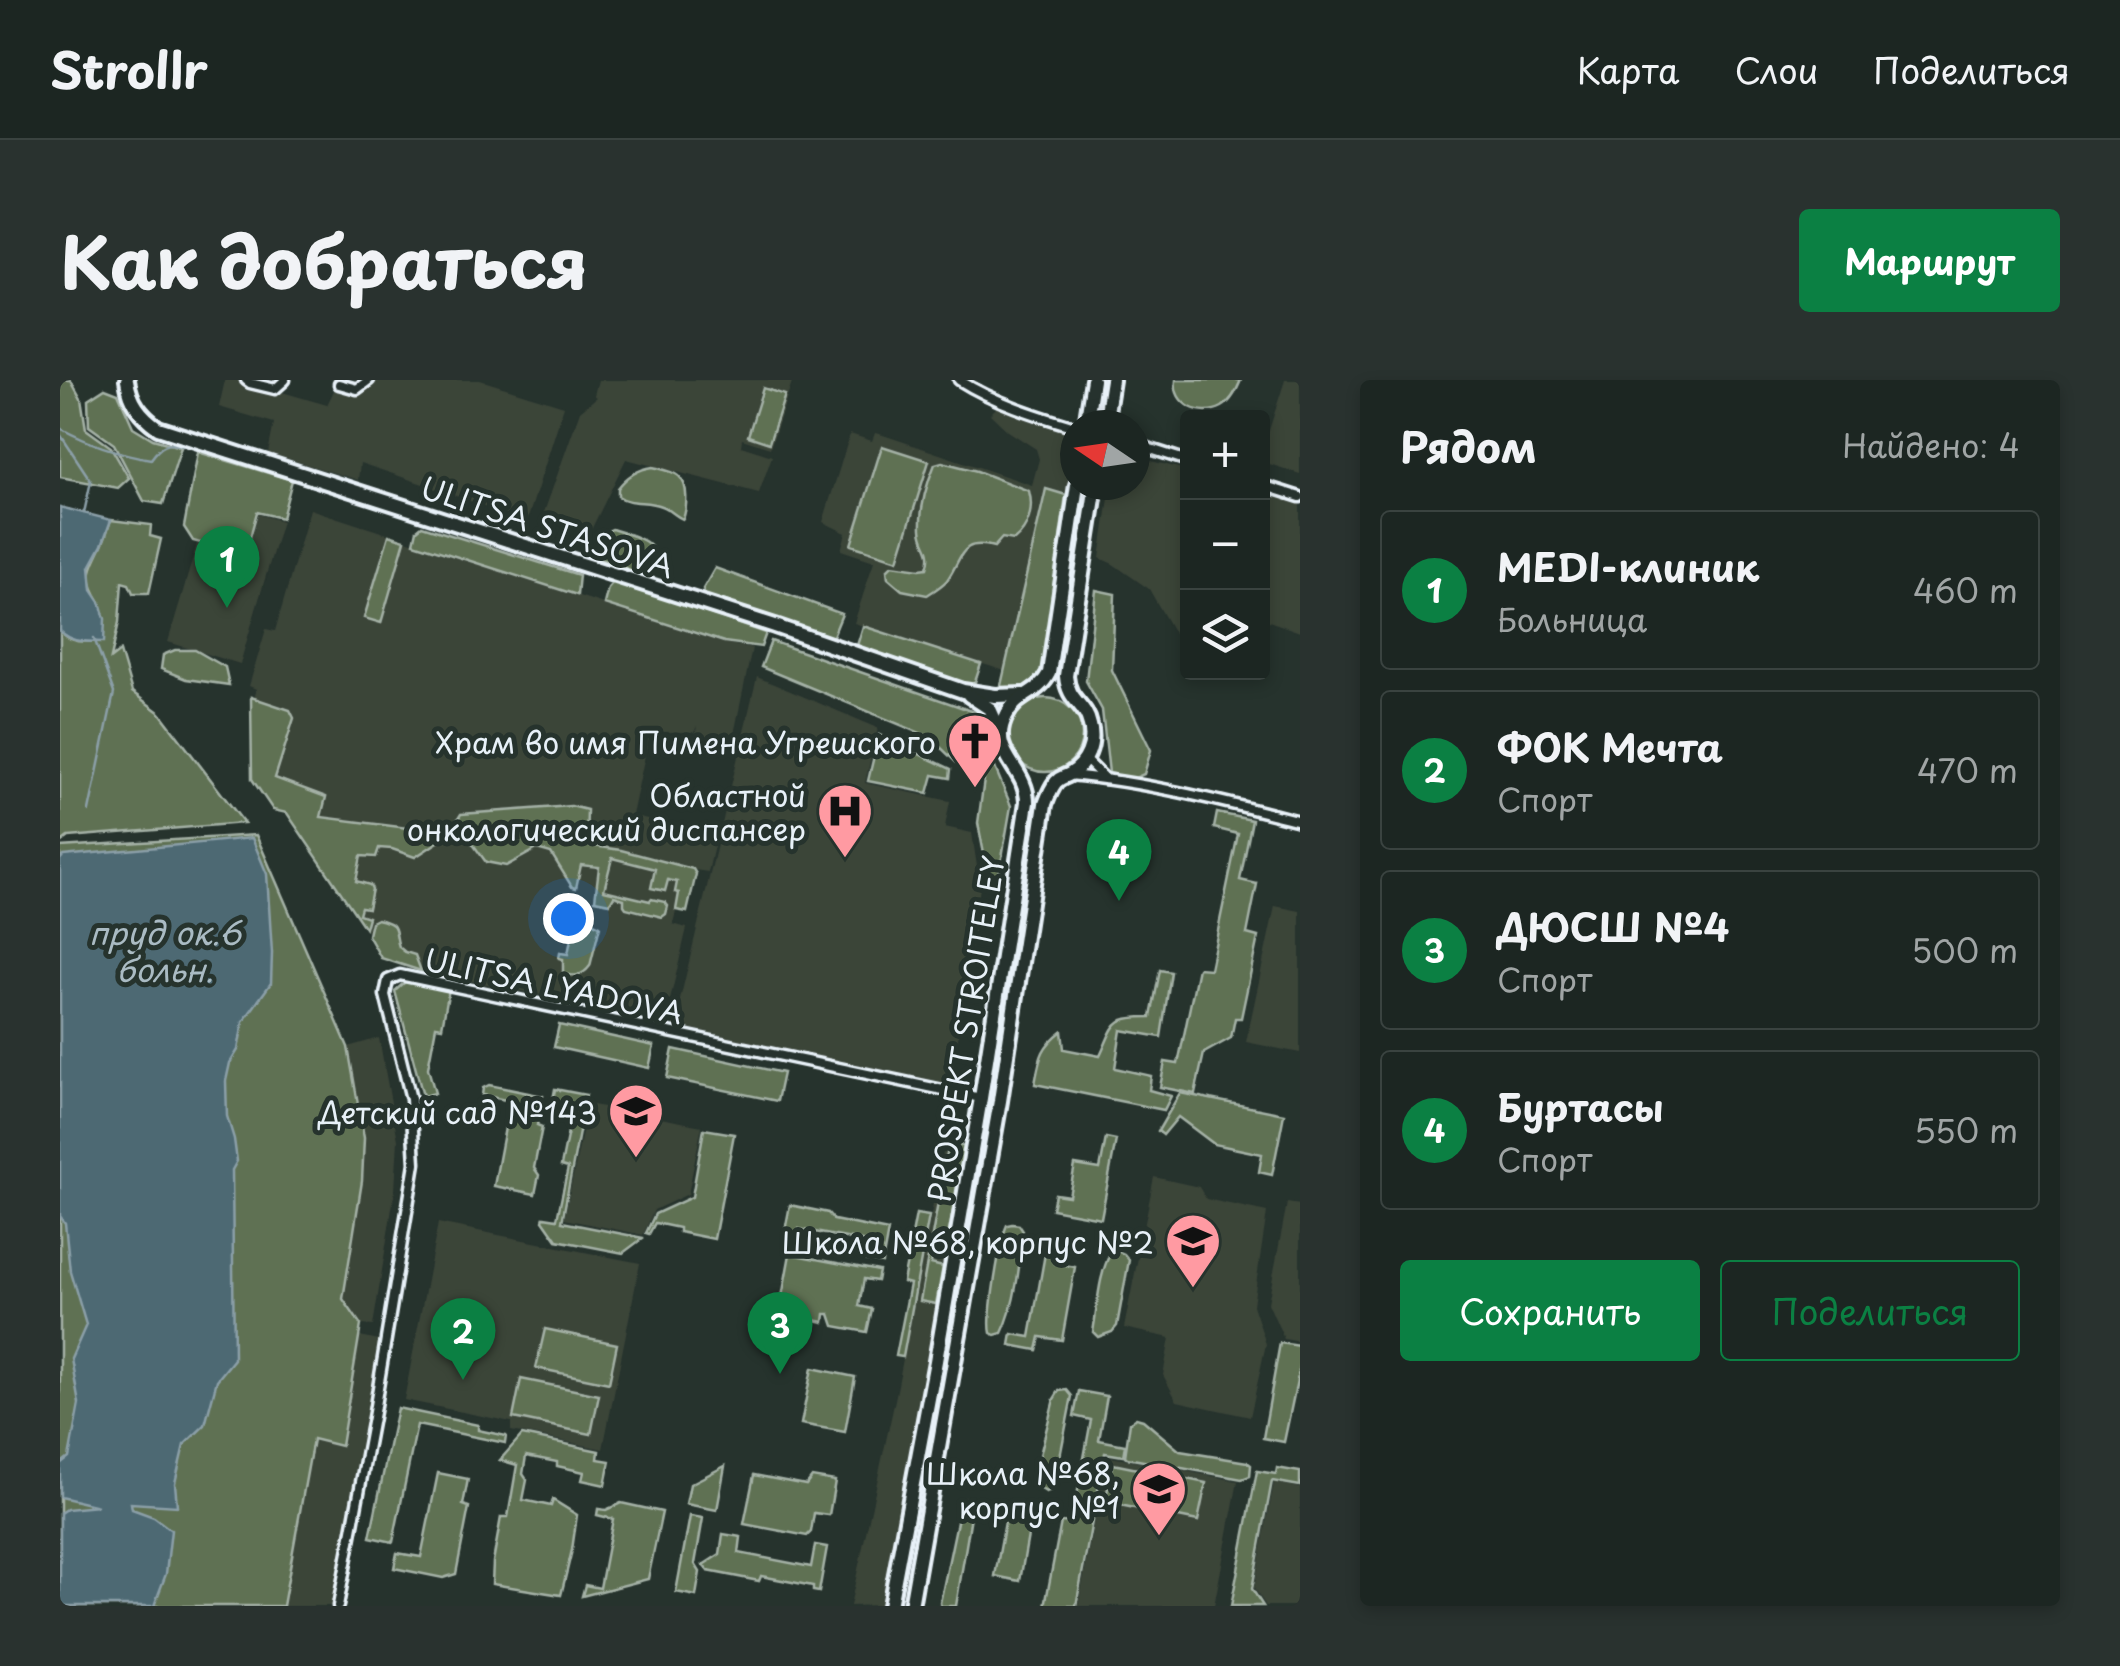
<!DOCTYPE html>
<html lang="ru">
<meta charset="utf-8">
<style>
body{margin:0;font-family:"Playpen Sans",sans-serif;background:#29322f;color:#f1f3f6}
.controls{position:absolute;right:30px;top:30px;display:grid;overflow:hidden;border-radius:10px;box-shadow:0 5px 15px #0003}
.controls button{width:90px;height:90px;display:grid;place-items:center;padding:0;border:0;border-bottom:2px solid #3a4340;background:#1c2622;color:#f1f3f6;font:50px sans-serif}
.compass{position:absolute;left:1000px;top:30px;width:90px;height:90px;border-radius:50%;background:#1c2622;box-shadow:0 5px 15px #0003;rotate:283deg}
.you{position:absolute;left:508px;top:538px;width:35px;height:35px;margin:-25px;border:8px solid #fff;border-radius:50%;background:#1a73e8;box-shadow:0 0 0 15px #1a73e833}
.badge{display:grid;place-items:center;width:65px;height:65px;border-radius:50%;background:#0b8043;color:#fff;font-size:32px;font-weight:700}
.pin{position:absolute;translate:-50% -82px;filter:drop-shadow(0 2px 5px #0008)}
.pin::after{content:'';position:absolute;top:52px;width:35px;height:30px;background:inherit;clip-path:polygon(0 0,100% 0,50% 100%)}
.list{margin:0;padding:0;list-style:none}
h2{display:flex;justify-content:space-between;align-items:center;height:130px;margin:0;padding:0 40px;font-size:42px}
h2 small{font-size:32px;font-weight:400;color:#a0a5a5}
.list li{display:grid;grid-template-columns:65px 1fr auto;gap:30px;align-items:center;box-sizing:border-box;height:160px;margin:0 20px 20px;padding:0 20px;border:2px solid #3a4340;border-radius:10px}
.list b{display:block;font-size:38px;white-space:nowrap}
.list p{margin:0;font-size:32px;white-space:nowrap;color:#a0a5a5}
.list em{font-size:32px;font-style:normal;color:#a0a5a5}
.actions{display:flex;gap:20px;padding:30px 40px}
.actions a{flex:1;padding:22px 0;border:2px solid #0b8043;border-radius:10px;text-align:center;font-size:35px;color:#0b8043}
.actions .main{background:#0b8043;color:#fff}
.icon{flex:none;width:55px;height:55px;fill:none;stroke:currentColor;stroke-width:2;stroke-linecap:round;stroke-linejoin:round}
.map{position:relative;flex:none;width:1240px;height:1226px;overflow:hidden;border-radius:10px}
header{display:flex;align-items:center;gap:60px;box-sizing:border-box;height:140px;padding:0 50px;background:#1c2622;border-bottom:2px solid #3a4340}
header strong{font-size:48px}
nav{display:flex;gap:55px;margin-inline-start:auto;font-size:35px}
.intro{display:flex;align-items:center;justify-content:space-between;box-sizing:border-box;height:240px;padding:0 60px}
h1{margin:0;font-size:70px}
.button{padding:25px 45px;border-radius:10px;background:#0b8043;color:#fff;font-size:35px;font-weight:700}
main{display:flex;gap:60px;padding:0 60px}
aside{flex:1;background:#1c2622;border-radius:10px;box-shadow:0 5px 15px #0003}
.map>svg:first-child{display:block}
.built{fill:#3b4439}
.green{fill:#5f7153;stroke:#a4b1a6;stroke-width:2.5}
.water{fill:#4d6973;stroke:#8b9fa8;stroke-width:2.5}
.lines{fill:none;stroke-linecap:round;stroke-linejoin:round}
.stream{stroke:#8b9fa8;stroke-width:2.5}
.minor-casing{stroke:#e8f1f8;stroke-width:15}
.primary-casing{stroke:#e8f1f8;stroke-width:20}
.minor{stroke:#26332d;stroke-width:8}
.primary{stroke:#26332d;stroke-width:12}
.labels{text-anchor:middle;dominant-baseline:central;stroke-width:10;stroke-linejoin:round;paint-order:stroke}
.street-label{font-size:30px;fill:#e8f1f8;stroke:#26332d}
.poi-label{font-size:30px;fill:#e8f1f8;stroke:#26332d;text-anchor:end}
.water-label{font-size:32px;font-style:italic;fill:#aabbc3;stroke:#26332d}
</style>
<header>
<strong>Strollr</strong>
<nav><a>Карта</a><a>Слои</a><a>Поделиться</a></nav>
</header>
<div class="intro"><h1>Как добраться</h1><a class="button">Маршрут</a></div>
<main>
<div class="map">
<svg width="1240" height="1226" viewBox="0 0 1240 1226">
<rect width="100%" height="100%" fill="#26332d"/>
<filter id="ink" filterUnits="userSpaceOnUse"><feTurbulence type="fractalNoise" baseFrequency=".01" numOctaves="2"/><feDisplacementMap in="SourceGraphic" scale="20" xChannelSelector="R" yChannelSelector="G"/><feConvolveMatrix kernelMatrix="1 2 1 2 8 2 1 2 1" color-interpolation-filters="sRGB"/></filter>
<g filter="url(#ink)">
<!-- built -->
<g class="built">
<polygon points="165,0 180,0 267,25 276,6 296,13 313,0 420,0 504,26 467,141 373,108 378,99 372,96 366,105 300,83 298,100 208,73 214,43 159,27"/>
<polygon points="538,0 733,0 710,68 682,59 681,66 712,76 699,113 566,79 529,154 482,138 520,31 537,17 534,15"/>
<polygon points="1225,0 1240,0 1240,94 1203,82 1203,69"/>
<polygon points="938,26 1015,55 1006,115 986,110 945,291 794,243 814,181 781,170 786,153 763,142 790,54 812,61 815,53 823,55 972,105 979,79 976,69 948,51 930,34"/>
<polygon points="1075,77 1127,90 1127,276 1089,209 1053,184 1040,178 1051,105 1075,105"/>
<polygon points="1202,110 1240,121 1240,252 1203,239"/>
<polygon points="250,129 664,263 692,268 672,364 635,357 637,346 634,352 592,352 589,357 572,435 656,457 648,492 634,490 636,494 627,532 616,531 613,544 627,548 610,620 597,617 592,637 361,591 321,578 305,548 227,433 197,398 194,323 196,309 189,306 206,249 215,251"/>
<polygon points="198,134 222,141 180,284 108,262 137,164 185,178"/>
<polygon points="697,297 818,348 805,403 890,421 885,447 912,453 920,507 891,707 614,645"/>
<polygon points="1215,526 1240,531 1240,673 1186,662"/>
<polygon points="319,658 338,760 335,810 313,946 301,945 283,919 302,802 304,758 288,667"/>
<polygon points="528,724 642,746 628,814 594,830 583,855 504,839"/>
<polygon points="883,773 905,776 822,1225 790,1226 836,1015"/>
<polygon points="1094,797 1139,807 1146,819 1207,832 1193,925 1206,964 1190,1037 1117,1021 1103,995 1110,958 1064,948"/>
<polygon points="1227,823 1240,825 1240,962 1224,959 1208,923"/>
<polygon points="378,843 580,883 543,1069 451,1051 451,1042 344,1020"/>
<polygon points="300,956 324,961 276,1226 223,1226 253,1059 281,1065"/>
<polygon points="1046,1076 1178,1101 1154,1226 1018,1226"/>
<polygon points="1214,1102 1240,1108 1240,1226 1206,1226 1194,1208"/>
</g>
<!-- green -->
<g class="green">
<polygon points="0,0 11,0 21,18 26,49 51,67 69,98 58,108 0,97"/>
<path d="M1116,0h65c-4,10 -9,21 -19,27 -20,11 -50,-2 -46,-27z"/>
<polygon points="45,8 58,13 73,47 93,59 121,67 103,124 84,121 54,64 29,46 28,19"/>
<polygon points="703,8 725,15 709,63 688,56"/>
<polygon points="822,66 869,81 838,180 791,165"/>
<polygon points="138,72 232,100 222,138 197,132 185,175 133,161 124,147"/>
<path d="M882,82l35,9 52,20c5,18 0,37 -15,49l-12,-2 -8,9c-35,-9 -31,11 -47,33 -5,6 -12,10 -20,15l-25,-5 -14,-12 -1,-8 5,-5 28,4 7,-1c7,-19 -5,-22 -6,-39 -1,-22 6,-46 14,-65z"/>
<path d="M593,87c8,2 20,4 26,9 10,9 8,32 4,43 -8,-3 -13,-10 -22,-13 -15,-6 -31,-1 -43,-10v-8c9,-12 20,-19 35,-21z"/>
<path d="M986,109l20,6 -25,180c-10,14 -24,14 -41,15z"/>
<path d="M51,140l40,5 -1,11 11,3 -12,54h-16l-4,-9 -7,-2 -3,40 -8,36 9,-7 12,41 28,21 84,110 -176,14 -8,6v-212c9,9 18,12 31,10l9,-39c-17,-27 -9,-32 2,-57 4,-8 6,-17 9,-25z"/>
<polygon points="362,146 519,195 517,215 354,163 357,150"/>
<path d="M552,149c27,9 56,13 36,48l-53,-20 11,-25z"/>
<polygon points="329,155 345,160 321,243 304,238"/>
<polygon points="655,188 782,234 773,256 768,260 645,218 643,209"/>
<polygon points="554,201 706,253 701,267 664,262 544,224 548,208"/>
<polygon points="1036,210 1055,214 1052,290 1091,370 1084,394 1073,399 1049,393 1042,330 1026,301"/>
<polygon points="803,246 921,284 915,302 910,307 796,269"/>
<polygon points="711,261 918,333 924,342 930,376 951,426 937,506 930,505 918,443 924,400 904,390 870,357 701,287"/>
<polygon points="115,270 135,270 165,287 169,305 126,299 101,289 103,275"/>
<polygon points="191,317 230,330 234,338 215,398 266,417 261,437 379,452 393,447 401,434 511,426 527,430 526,465 561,470 633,489 636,494 627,532 616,530 619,513 615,512 617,502 608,500 605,511 591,508 595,489 552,478 544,510 590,521 591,519 605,522 608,526 606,534 602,537 566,528 564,525 564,519 554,516 550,523 535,520 539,487 521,485 516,508 512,507 491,473 477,469 446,486 426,482 410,460 389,455 355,477 332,469 319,468 316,477 301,476 296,501 310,505 312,509 308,528 301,527 299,534 308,537 305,548 227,433 213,430 192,399"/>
<circle cx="985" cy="355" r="37"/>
<polygon points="819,355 891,389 890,398 873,395 868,413 808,401"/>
<polygon points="1157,433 1192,440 1180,500 1197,504 1187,554 1198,557 1181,638 1175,638 1171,658 1144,673 1135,714 1100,707 1105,682 1118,684 1138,588 1150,589 1178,454 1154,448"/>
<polygon points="196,455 288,667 304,758 302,801 283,919 301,945 281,1066 253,1059 223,1226 0,1226 0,467"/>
<polygon points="956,533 962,534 934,714 931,716 928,712"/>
<path d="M317,539c24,5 16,10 22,28l6,5 10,3 6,16 -40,-13 -13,-23 3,-13z"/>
<path d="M527,540l13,6 -10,40c-7,10 -16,11 -27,8v-15l-4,-1 1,-5 8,1 3,-15z"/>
<path d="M1100,590l11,2 -10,65 -40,-7 -6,38 36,8 -2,14 22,6 -7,14 -129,-26c5,-26 5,-36 27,-53l2,18 36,7c16,-34 11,-39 51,-39z"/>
<polygon points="345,602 389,609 382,647 376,646 368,688 375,713 363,716 335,611"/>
<polygon points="499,645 594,666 589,688 494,667"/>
<polygon points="613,669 723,693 717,721 607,698"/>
<polygon points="429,705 483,716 477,745 482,747 474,788 479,795 475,814 434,806 450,721 422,715 423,708"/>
<polygon points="495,709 526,715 502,842 583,858 563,873 497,860 483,840 484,837 497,839 508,788 501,786 510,741 490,736"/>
<polygon points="1120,713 1224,734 1212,795 1199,792 1202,774 1154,764 1118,737 1103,755 1098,751"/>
<polygon points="926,727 932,728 886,980 881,979"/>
<polygon points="644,749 674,754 654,859 619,852 619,848 595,843 589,854 586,853 595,834 632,817"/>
<polygon points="1046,758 1056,760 1041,838 992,829 995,814 1009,816 1015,785 1040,789"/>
<polygon points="889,763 905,766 888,858 876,856 871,884 883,887 876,924 860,921"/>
<polygon points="730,825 768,833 774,840 828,851 822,883 805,880 807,862 739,849 737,858 724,856"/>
<polygon points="856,834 869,836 843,977 836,976 850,904 843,902"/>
<path d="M952,844l7,1 4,6c-3,31 -7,74 -21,102l-7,2 -4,-2c-4,-16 9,-93 16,-108z"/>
<polygon points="988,857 998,859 994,883 1015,887 1002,960 980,957 977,970 950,965 952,954 970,957"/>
<path d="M1057,871l7,3 5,6 -12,66 -5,6 -14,5 -5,-5c5,-27 5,-56 18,-80z"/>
<polygon points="730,874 819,891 817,901 804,899 799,926 812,929 807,952 774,946 770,934 765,934 764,942 719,933"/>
<polygon points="485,949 557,964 549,1003 476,988"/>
<polygon points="1220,963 1240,966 1240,986 1224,1062 1203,1058"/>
<polygon points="752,988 795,997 785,1052 741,1044"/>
<polygon points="461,999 539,1015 531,1054 453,1038"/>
<polygon points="1007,1010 1012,1016 995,1102 991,1110 986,1112 978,1107 976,1091 994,1019 999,1011"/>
<polygon points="1019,1011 1047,1016 1039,1060 1065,1065 1063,1076 1045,1073 1016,1226 985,1226 1001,1142 1012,1143 1031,1040 1014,1036"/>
<polygon points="337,1028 418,1045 418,1050 446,1056 445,1063 357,1045 333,1162 310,1157"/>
<polygon points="1076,1038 1083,1040 1120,1071 1187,1082 1191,1085 1190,1096 1182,1099 1067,1078 1065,1076 1070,1042"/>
<polygon points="462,1055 539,1071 538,1079 550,1081 545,1105 522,1100 524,1092 497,1086 497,1082 466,1076 463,1094 467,1100 463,1120 491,1126 493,1120 517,1135 512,1170 501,1215 432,1204 433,1182 441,1137 448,1137 457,1085 440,1080"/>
<polygon points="1053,1084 1146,1103 1138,1141 1045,1122"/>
<polygon points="665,1086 657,1130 626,1124 630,1104"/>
<polygon points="1217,1088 1240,1092 1240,1106 1212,1101 1192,1209 1203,1226 1171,1226 1197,1091 1216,1094"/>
<polygon points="378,1093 408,1099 403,1125 409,1127 396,1194 383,1198 334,1188 337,1173 361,1177"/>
<polygon points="694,1095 746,1105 752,1097 775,1101 769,1135 754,1133 751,1152 747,1156 684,1144"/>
<polygon points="906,1119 910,1121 912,1130 896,1226 881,1226 880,1223 898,1137 901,1124"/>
<polygon points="561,1123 602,1132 588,1199 522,1216 525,1205 540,1208 553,1139 537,1135 538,1129 546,1130"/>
<polygon points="947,1131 966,1135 965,1143 970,1144 960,1201 935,1196"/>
<polygon points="630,1136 643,1138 635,1184 640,1192 636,1216 616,1212"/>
<polygon points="663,1154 681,1157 679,1173 751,1187 755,1165 767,1167 759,1212 753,1211 753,1206 701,1196 699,1201 648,1191 643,1185 660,1174"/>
</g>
<!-- water -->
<g class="water">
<path d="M0,127l51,13 -9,25 -12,22 2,23 8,12 5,17 -1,23c-18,-1 -30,2 -44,-11z"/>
<polygon points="192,458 207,494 212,573 211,603 183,642 178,670 170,683 166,701 167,736 174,759 177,781 172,790 174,979 157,1000 145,1045 124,1065 115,1103 117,1126 71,1123 72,1129 94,1137 111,1150 106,1194 94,1226 0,1226 0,1133 6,1129 38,1126 0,1117 0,1084 9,1077 19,1024 11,979 26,945 10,891 5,843 0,836 0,480 3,476"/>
</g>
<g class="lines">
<!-- stream -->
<g class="stream">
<path d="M0,48c27,15 60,26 91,31 9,-13 16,-18 32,-13"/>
<polyline points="0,54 31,101 24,133"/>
<polyline points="29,431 54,313 34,258"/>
</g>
<!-- minor casing -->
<g class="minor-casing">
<g id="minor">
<polyline points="186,0 190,3 215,9 225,0"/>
<path d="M899,0c35,22 76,35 116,47"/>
<polyline points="279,4 297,9 309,0"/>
<polyline points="1075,64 1128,81"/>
<polyline points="1202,105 1240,117"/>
<polyline points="1025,379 1045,399"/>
<path d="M1009,395c78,7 155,27 231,46"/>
<polyline points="278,1226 314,1032 355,783 351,719 325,615 328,600 340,595 392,606 921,718"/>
</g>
</g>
<!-- primary casing -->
<g class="primary-casing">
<g id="primary">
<path d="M67,0c3,22 13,35 31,48l617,198 188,65 32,5 28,-1"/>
<polyline points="1026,45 1033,0"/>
<polyline points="1045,45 1052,0"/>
<polyline points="909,315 930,329 940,351"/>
<path d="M830,1226l46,-245 45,-263 46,-296c0,-35 -40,-49 -21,-86 10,-22 32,-21 43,-43l28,-188"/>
<path d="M851,1226l89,-505 45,-297c3,-8 6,-16 11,-22 6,-6 7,-4 14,-8 17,-10 25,-30 20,-49 -5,-23 -22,-23 -24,-49l30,-191"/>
</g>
</g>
<!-- minor -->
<use href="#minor" class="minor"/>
<!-- primary -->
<use href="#primary" class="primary"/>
</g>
</g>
<!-- icons -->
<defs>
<g id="church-pin" transform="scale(2.875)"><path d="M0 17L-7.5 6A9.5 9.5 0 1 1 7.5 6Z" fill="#ff9aa2" stroke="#26332d"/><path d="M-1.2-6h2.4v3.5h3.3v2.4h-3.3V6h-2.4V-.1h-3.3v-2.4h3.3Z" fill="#111"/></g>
<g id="hospital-pin" transform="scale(2.875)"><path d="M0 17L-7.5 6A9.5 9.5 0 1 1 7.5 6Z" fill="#ff9aa2" stroke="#26332d"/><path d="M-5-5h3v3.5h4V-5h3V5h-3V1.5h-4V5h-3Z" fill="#111"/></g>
<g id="school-pin" transform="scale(2.875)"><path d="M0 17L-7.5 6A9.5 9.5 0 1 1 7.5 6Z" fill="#ff9aa2" stroke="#26332d"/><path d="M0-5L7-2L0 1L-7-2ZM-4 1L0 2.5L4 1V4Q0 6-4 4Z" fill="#111"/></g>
</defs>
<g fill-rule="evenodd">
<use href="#church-pin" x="915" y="361"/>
<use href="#hospital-pin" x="785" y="431"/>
<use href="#school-pin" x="576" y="731"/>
<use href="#school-pin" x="1133" y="861"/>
<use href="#school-pin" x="1099" y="1109"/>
</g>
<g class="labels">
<!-- street labels -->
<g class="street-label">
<text transform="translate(488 146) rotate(18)">ULITSA STASOVA</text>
<text transform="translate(494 605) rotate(12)">ULITSA LYADOVA</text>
<text transform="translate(905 649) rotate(-81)">PROSPEKT STROITELEY</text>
</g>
<!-- poi labels -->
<g class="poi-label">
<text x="876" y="361">Храм во имя Пимена Угрешского</text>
<text x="746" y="414">Областной<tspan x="746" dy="34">онкологический диспансер</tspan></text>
<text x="537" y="731">Детский сад №143</text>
<text x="1094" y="861">Школа №68, корпус №2</text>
<text x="1060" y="1092">Школа №68,<tspan x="1060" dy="34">корпус №1</tspan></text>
</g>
<!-- water labels -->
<g class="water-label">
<text x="105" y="552">пруд ок.6<tspan x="105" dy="37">больн.</tspan></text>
</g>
</g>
</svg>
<div class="controls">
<button>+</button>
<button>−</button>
<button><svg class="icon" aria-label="layers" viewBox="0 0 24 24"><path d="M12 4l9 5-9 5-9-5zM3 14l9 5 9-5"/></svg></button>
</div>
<svg class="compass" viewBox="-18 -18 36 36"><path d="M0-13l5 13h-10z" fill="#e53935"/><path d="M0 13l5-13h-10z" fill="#a0a5a5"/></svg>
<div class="you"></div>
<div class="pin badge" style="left:167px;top:228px">1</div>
<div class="pin badge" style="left:403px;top:1000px">2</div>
<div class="pin badge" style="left:720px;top:994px">3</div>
<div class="pin badge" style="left:1059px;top:521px">4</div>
</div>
<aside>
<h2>Рядом<small>Найдено: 4</small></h2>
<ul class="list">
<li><span class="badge">1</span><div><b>MEDI-клиник</b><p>Больница</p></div><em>460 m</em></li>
<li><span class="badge">2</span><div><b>ФОК Мечта</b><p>Спорт</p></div><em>470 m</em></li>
<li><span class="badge">3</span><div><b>ДЮСШ №4</b><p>Спорт</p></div><em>500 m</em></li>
<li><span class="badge">4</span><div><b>Буртасы</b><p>Спорт</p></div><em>550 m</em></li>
</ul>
<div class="actions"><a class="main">Сохранить</a><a>Поделиться</a></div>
</aside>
</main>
